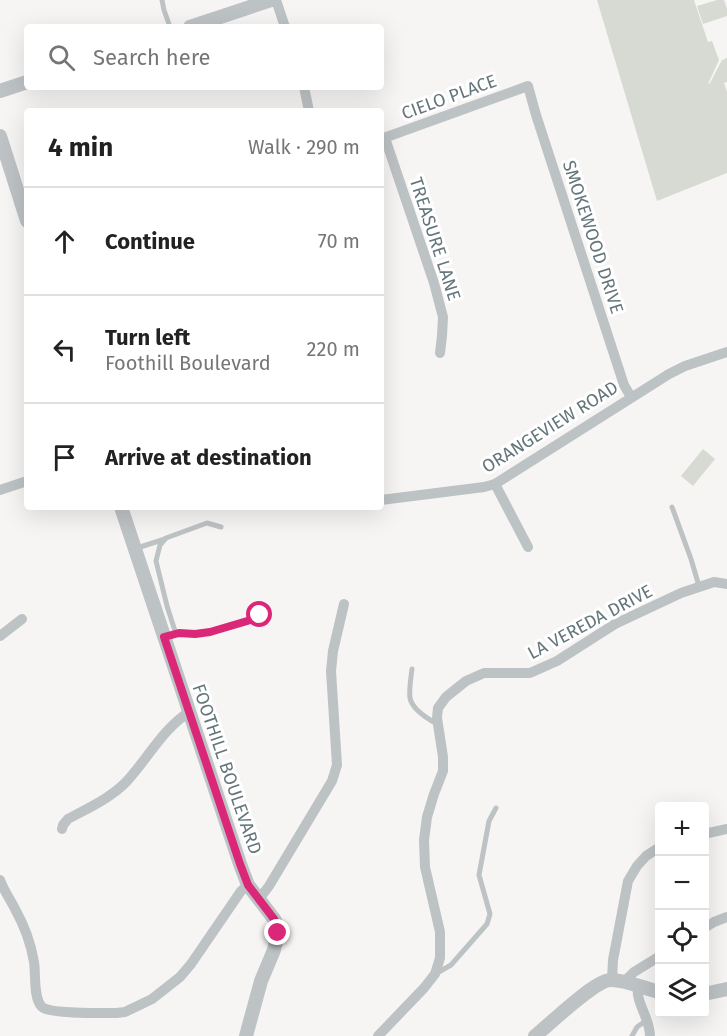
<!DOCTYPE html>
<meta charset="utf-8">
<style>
body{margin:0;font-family:"Fira Sans",sans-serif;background:#f2f2f2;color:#222}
.controls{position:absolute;right:18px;bottom:18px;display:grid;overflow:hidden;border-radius:6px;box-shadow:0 6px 24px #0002}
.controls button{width:54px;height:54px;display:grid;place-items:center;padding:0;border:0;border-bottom:2px solid #e0e0e0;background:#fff;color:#222;font:30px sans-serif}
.stop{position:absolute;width:18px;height:18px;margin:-14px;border:4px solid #db2777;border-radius:50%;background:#fff}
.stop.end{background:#db2777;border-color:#fff;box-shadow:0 2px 6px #0008}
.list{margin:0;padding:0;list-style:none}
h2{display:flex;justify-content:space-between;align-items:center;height:78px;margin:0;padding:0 24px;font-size:26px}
h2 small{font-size:20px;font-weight:400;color:#767676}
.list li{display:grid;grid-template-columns:39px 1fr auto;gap:18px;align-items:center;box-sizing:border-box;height:108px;padding:0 24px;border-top:2px solid #e0e0e0}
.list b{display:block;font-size:22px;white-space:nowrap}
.list p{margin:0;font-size:20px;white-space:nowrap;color:#767676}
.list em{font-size:20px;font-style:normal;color:#767676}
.icon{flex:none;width:33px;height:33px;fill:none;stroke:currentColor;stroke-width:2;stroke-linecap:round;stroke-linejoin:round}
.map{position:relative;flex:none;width:727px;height:1036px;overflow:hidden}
.search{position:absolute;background:#fff;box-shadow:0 6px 24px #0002;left:24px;top:24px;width:360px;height:66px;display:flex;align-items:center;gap:15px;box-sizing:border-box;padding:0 21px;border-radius:6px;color:#767676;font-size:22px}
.panel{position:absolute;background:#fff;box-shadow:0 6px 24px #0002;left:24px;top:108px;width:360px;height:402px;border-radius:6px}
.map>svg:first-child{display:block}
.green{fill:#d7dad2}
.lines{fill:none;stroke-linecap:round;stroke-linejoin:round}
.service{stroke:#bdc2c4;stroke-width:5}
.minor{stroke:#bdc2c4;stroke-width:10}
.tertiary{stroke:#bdc2c4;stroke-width:14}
.route{stroke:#db2777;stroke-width:8}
.labels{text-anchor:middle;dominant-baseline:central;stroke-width:6;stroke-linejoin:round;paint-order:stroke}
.street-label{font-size:18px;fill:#64767b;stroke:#fff}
</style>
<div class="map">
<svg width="727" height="1036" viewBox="0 0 727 1036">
<rect width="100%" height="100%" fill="#f6f5f3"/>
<!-- green -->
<g class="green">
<polygon points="597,0 694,0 708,42 712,41 719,60 708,84 710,83 722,60 727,58 727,82 724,83 727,92 727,173 657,201"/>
<polygon points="717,0 724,0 727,9 727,16 703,24 697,6"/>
<polygon points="703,449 715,459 693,486 681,476"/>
</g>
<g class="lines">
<!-- service -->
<g class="service">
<polyline points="162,0 164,10 170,27"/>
<polyline points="672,507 691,559 699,586"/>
<polyline points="137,548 165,539"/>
<path d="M174,634c8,-2 16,1 24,0 19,-2 37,-9 56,-15l6,-4"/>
<polyline points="176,634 167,606 156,561 160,545 166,538 207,523 221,527"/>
<path d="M412,669c-1,7 -3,22 -2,29 2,11 18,21 27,26"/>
<polyline points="437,973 451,965 487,924 490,914 479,875 489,821 496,808"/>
<polyline points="632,1036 637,1027 647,1020"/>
</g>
<!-- minor -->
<g class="minor">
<polyline points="276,0 285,27"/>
<polyline points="304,87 309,111"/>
<polyline points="385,138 434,283 443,317 442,336 440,353"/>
<polyline points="381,139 528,86 536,115 624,385 631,397"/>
<polyline points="495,484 528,547"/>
<polyline points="0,490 27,481"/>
<polyline points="381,500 484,487 495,484 669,374 685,366 727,352"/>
<polyline points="0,636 22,619"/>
<path d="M62,829l1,-4 5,-6c20,-11 43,-21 59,-38 21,-23 36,-52 62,-69"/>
<polyline points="704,834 727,829"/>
<path d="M0,880c4,11 10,19 15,29 9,16 16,35 19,53 2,11 -1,37 8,45 8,7 60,6 74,6l9,-1 27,-13 28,-22 11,-13 50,-73 7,-6"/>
<polyline points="259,899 269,886 332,781 337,765 331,671 333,651 344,604"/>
<polyline points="704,928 714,922 727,917"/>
<polyline points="612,980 613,960 628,881 637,866 646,856 660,847"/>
<polyline points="624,982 634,972 660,956"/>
<path d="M638,986c-3,16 12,32 12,50"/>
<polyline points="378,1036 424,988 435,974 440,958 440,932 425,867 424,840 427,817 434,794 443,771 443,757 437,718 438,708 446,697 466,681 484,673 530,673 557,661 615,624 681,593 714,582 727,584"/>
</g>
<!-- tertiary -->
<g class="tertiary">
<polyline points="190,27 271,0"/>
<polyline points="0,91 27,82"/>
<polyline points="0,136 27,221"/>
<polyline points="121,507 240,864 248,885 274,919 277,925 278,933 274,950 261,981 246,1036"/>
<polyline points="704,994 727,989"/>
<path d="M535,1036c15,-12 59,-55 75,-56 14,-1 35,9 50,12"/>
</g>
</g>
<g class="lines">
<!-- route -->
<polyline class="route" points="260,615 254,619 210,632 195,634 179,633 164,637 240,864 248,885 274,919 277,925 278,933"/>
</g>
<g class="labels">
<!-- street labels -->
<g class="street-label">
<text transform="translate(449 97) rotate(-20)">CIELO PLACE</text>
<text transform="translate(593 237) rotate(72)">SMOKEWOOD DRIVE</text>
<text transform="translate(435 239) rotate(72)">TREASURE LANE</text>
<text transform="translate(550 427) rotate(-32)">ORANGEVIEW ROAD</text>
<text transform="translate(590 622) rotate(-28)">LA VEREDA DRIVE</text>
<text transform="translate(227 769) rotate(71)">FOOTHILL BOULEVARD</text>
</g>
</g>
</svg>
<div class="controls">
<button>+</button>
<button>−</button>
<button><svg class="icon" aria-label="locate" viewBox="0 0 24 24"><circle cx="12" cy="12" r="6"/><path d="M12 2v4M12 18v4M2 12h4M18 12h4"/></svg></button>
<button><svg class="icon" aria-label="layers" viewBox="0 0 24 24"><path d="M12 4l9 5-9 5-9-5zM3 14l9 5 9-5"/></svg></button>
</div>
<div class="stop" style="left:260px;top:615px"></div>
<div class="stop end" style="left:278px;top:933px"></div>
<div class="search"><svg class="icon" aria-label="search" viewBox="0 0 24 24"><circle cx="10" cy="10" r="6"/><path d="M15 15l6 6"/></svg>Search here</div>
<section class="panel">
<h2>4 min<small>Walk · 290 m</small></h2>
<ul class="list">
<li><svg class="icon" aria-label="ahead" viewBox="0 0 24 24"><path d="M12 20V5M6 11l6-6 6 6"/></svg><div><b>Continue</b></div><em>70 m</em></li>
<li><svg class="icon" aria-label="left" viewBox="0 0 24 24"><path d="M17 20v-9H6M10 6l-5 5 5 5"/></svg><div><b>Turn left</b><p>Foothill Boulevard</p></div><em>220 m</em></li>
<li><svg class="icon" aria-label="arrive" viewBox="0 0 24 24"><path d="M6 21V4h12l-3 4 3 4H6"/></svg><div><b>Arrive at destination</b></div></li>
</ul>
</section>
</div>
